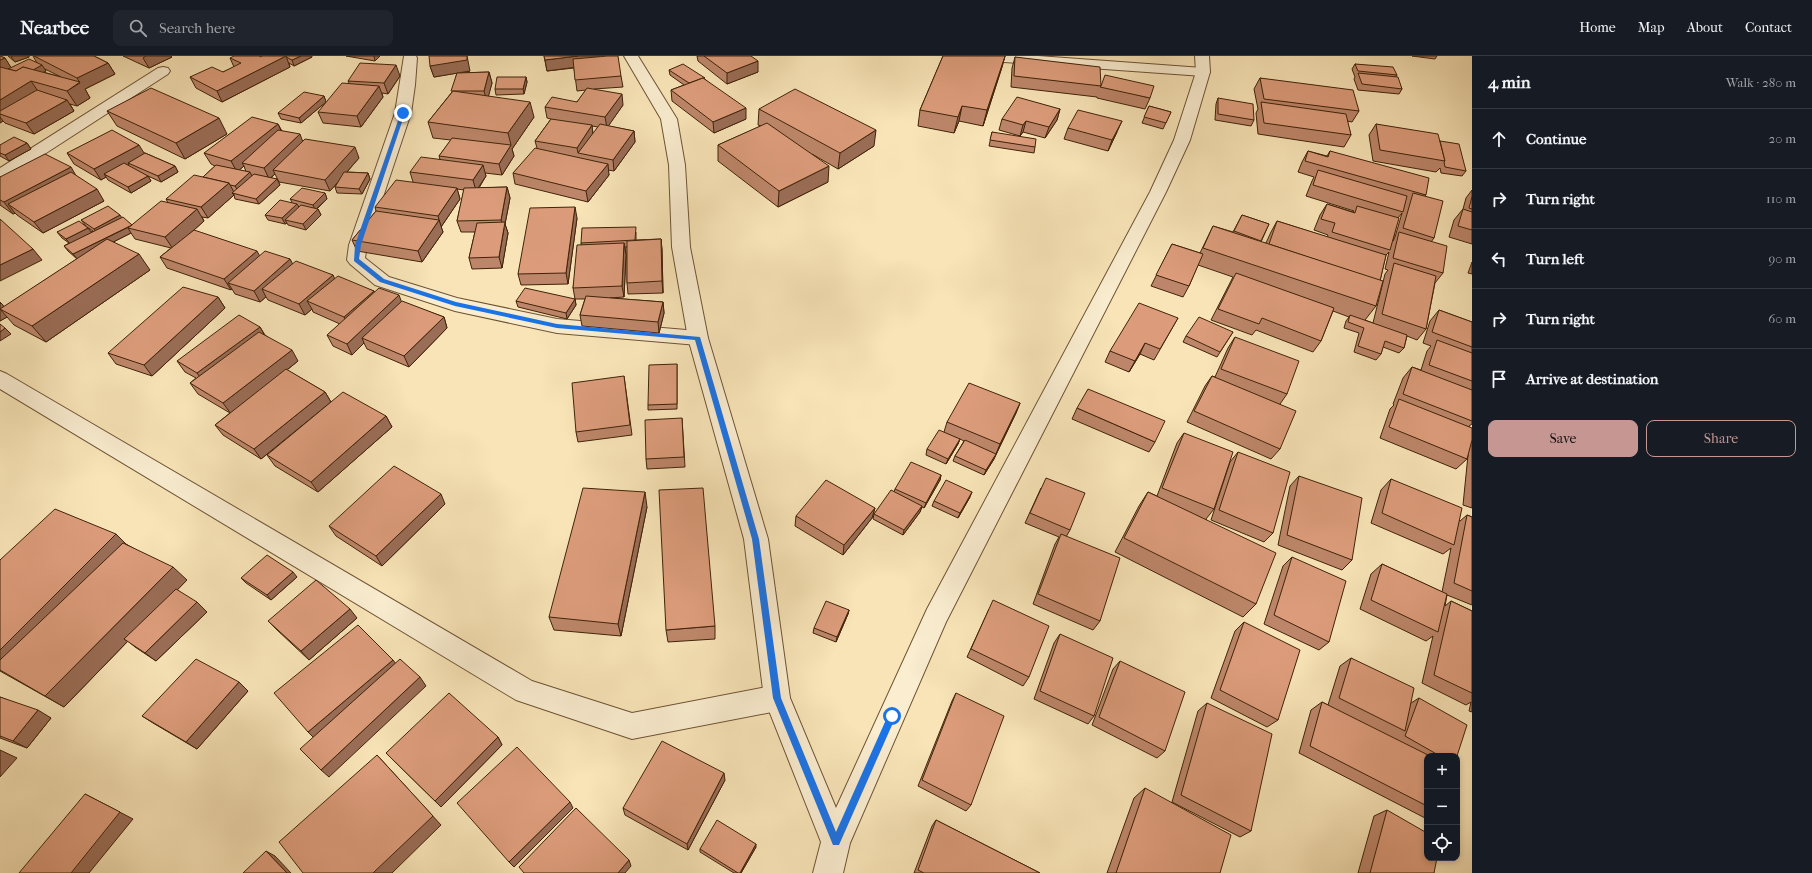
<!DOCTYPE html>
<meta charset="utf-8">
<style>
body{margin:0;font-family:"IM FELL French Canon",serif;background:#20242c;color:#f1f3f6}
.controls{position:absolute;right:12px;bottom:12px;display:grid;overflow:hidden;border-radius:8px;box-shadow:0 2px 6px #0003}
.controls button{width:36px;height:36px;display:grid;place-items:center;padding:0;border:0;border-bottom:1px solid #363941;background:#171b24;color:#f1f3f6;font:20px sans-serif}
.stop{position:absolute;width:12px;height:12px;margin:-9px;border:3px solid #1a73e8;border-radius:50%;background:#fff}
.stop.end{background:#1a73e8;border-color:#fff;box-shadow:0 1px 4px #0008}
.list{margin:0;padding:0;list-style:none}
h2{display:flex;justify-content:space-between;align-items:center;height:52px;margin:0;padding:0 16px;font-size:17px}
h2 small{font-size:13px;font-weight:400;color:#9ea1a6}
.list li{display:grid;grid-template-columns:26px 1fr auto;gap:12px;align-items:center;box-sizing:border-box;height:60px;padding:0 16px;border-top:1px solid #363941}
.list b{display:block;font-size:15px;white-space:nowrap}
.list em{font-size:13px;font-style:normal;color:#9ea1a6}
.actions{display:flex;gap:8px;padding:12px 16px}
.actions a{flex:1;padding:9px 0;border:1px solid #c59692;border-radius:8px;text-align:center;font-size:14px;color:#c59692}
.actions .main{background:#c59692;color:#111}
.icon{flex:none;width:22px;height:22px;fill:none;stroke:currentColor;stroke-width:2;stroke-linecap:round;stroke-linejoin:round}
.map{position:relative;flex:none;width:1472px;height:817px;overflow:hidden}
header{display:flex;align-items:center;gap:24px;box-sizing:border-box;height:56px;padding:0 20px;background:#171b24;border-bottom:1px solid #363941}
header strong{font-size:19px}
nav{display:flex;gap:22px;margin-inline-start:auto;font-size:14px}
.search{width:280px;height:36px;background:#20242c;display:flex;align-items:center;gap:10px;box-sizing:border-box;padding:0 14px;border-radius:8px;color:#9ea1a6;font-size:15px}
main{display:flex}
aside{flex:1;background:#171b24}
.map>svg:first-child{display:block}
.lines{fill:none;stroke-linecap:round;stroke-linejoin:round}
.minor-casing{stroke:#6e5334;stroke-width:2}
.tertiary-casing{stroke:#6e5334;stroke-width:2}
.minor{fill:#faedd0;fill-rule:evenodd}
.tertiary{fill:#faedd0;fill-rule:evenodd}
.wall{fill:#bd866a;stroke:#402309;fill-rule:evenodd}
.shaded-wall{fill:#9a6d56;stroke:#402309}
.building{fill:#dc9c7b;stroke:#402309}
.route{fill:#1a73e8}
</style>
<header>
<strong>Nearbee</strong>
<div class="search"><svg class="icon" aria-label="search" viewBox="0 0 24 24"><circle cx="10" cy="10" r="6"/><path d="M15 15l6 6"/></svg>Search here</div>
<nav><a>Home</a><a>Map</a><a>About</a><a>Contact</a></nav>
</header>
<main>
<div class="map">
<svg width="1472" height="817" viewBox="0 0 1472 817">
<rect width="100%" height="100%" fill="#f8e4b7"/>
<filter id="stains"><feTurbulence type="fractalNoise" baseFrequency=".005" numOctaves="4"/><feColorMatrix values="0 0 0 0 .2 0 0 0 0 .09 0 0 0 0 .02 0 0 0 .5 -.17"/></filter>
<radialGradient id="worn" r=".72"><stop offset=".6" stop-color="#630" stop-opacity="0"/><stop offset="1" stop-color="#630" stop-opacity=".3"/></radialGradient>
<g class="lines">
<!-- minor casing -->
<g class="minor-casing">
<g id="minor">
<polygon points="404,0 416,0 417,2 415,29 411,57 367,189 365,202 389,221 457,242 557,263 698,275 705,277 708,282 705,287 698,289 557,277 455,255 375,229 350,208 347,204 349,189 395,57"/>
<polygon points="970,0 1038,0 1203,12 1208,13 1210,16 1208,19 1203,20 977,4 972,3"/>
<polygon points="163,11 168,12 170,15 168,18 6,123 0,124 0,112 158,12"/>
<polygon points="0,315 7,318 532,625 632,657 777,629 786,633 790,642 786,651 777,655 632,683 516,644 0,333"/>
</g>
</g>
<!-- tertiary casing -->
<g class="tertiary-casing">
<polygon id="tertiary" points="624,0 638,0 677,63 685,109 690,191 708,282 768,483 790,642 836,752 927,553 1150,136 1174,84 1196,16 1195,0 1209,0 1210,16 1190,84 1166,136 946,566 850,787 843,817 813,817 821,786 764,642 744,483 688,282 672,191 669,109 661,63"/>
</g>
<!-- minor -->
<use href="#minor" class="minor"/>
<!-- tertiary -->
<use href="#tertiary" class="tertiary"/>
</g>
<!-- wall -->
<g class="wall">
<path d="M0,0l5,2 6,10 26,-5 -4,-7h61l14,7 7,11 -30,15 5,9 -13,8 -7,-2 4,7 -40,23 -29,-11 -2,-2 -3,2zM45,13l16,8 -18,-5 3,-1z"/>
<polygon points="8,0 29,0 29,1 15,6"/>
<polygon points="123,0 171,0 172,1 149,12"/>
<polygon points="346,0 380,0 375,5"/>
<path d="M544,0h55v1l22,19 2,11 -29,2 29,16 -15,21 26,5 1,11 -21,29 -6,-1 1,5 -21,27 -73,-18 -2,-11 24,-25 -2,-7 16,-22 -4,-1 -2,-11 32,-5 9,-12 -9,1 -3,-23 -27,3zM592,70l6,1 -5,7z"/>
<polygon points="697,0 751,0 758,16 727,28 698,5"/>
<polygon points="943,0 1005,0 1002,11 983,70 959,65 954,77 918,70 920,54"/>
<polygon points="1412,0 1437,0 1435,3"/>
<polygon points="261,1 312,1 294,10 289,7 290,11 222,46 196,32 190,21 223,16 234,11 230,2"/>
<polygon points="1015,1 1101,30 1150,42 1145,53 1097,42 1097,41 1011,31 1012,12"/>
<polygon points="1355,8 1397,19 1396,21 1402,33 1399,38 1358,34 1354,23 1355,21 1352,13"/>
<polygon points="430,10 470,15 462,17 489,16 492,27 488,40 534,61 512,93 514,100 502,119 485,117 486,120 479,132 507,131 510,142 505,168 508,177 502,212 472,213 469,202 475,176 461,176 457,165 464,134 457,133 460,143 441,171 443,176 422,206 357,195 352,184 376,155 375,151 413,126 410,116 440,103 439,100 451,84 433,82 428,66 452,36 457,17 434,21"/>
<polygon points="669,14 705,23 746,63 714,77 672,45 671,34 684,29 670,19"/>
<polygon points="400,20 388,38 382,37 383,41 361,71 323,67 318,56 349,27 348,25"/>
<polygon points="526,21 527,26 524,38 496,39 495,33"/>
<polygon points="1260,22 1359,55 1352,66 1347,65 1351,79 1344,91 1258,78 1256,57 1258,53 1254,33"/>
<polygon points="324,40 326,46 301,67 281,63 278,57"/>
<polygon points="1218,42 1254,64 1251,70 1215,64 1216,48"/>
<polygon points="1149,50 1171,56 1163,73 1142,67"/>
<polygon points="759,53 874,90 838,113 812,98 828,126 778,151 718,105 718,89 761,70 758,69"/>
<polygon points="1060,53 1057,64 1045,82 1023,76 1020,80 999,74 1002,63"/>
<polygon points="107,55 227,78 185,103 117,70"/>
<path d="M278,68l4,7 21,10 56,17 -12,14 21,1 2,6 -8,15 -25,-1 -2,-6 3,-5 -8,9 -51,-9 -4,-8 -4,4 6,1 3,6 -21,19 -24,-5 -1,-4 -26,23 -6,-1 2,4 -17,15 73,20 30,3 2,5 41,11 1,4 40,12v1l70,25 3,11 -38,39 -42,-18 -3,-6 -12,12 -19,-9 -6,-11 13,-11 -27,-12 -1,-3 -7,6 -37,-15 -2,-3 -6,5 -25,-8 -3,-5 -1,1 -64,-22 -7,-11 11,-9 -36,-9 -4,-6 -18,9 37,28 -104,72 -32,-17 -7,-8 -7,4v-19l4,5 73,-48 -9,-8 -4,-5 5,-3 -7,-5 -5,-6 29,-6 -5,-6 41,-2 10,7 36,-22 -2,-4 37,-22 12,-11 -4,-2 -7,-11zM244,110l2,6 -7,-2zM87,171l6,4 -2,1z"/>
<polygon points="1376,68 1440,85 1466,115 1462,120 1441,117 1440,112 1436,116 1373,105 1369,79"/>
<polygon points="1068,72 1117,76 1108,95 1064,83"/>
<polygon points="992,76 1035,91 1034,97 989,90"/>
<polygon points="27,87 31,93 9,105 0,100 0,89"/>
<path d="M1308,95l19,5 3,-5 96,44 -1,1 9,42 -3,4 12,31 -8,10 -9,46 -9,11 -10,-4 -3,12 -5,5 -16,-6 -2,7 -5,6 -22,-8 5,-19 -15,-5 2,-7 3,-4 -16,-6 -12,30 -8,11 -57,-22 -4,5 -41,-15 22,-43 -35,-12 -9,21 -6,11 -32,-11 21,-42 28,9 13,-27 20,6 9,-17 27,9 -8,18 5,1 5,-11 6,-11 50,16 1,-2 -14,-5 6,-15 7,-11 26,8 1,-1 -48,-15 6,-15 2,-4 -16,-5 4,-10zM1402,157l-7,24 -2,4 5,-23zM1389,196l-4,17 3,1 -3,4 -12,49 -8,-3 11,-14 4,-25 6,-26z"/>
<polygon points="67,97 145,97 175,110 178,116 161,126 148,120 151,125 131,137 108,124 106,121 101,124 74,108"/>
<polygon points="76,120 104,145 43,177 17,159 15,157 13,158 0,149 0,121"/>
<polygon points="1472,134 1472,188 1449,181 1454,164 1463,153 1466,142"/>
<polygon points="325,137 327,143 317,153 318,153 321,159 306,174 288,169 287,167 285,168 268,164 265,159 292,146 290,143"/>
<polygon points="577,162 568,228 521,229 518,218"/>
<polygon points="636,176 636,184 661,183 662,194 663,237 628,238 627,227 627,191 625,191 626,199 624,241 610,242 663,246 664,257 659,277 582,270 580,259 585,243 575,243 573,232 581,189 581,187"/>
<polygon points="1472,206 1472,218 1468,217"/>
<polygon points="218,241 225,252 152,320 116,308 108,297"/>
<polygon points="575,243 576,249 567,263 518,251 516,245"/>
<polygon points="1439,254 1472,266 1472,368 1469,370 1472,385 1472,452 1463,449 1468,399 1467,403 1456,413 1380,382 1390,353 1394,349 1393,348 1403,322 1412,311 1421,314 1427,295 1431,290 1423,287 1430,265"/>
<polygon points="1178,262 1154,304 1140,298 1129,316 1105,306 1110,295"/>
<polygon points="260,271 265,279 298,305 287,314 325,336 331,346 261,403 223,379 215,369 230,357 198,338 190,327 196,322 185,316 177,305"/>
<polygon points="1233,276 1217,301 1183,286 1186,280"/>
<polygon points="1235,281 1287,338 1280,348 1280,393 1271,403 1187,366 1205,330 1212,320 1215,321 1228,292"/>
<polygon points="677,308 677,353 648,354 648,349"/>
<polygon points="624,320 632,379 578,386 576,376"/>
<polygon points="1020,347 1016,357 994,403 984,419 953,405 955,400 964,385 960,383 958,388 946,408 926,399 927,393 944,376 947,366"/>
<polygon points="1077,352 1155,386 1149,396 1072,363"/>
<polygon points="386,360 392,371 318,436 275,410 267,399"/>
<polygon points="682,362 685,411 647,413 646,403"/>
<polygon points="1184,377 1214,453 1206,463 1256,548 1243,561 1115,496 1139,450 1148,436 1157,440 1177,387"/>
<polygon points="1238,396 1273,477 1264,486 1211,464 1230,406"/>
<polygon points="941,419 940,424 924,452 922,451 920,456 903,479 873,463 874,458 894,436 895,433"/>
<polygon points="1299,420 1352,504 1342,514 1278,489 1290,430"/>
<polygon points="1391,423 1460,465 1467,459 1472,461 1472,549 1447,539 1445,550 1451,545 1472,555 1472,656 1469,655 1471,646 1466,649 1422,627 1433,580 1426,585 1360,553 1371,518 1382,508 1442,536 1451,492 1443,498 1371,467 1381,434"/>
<polygon points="1041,432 1070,474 1066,481 1100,565 1093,574 1033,548 1055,488 1059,481 1025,467"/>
<polygon points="970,441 958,462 932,450 934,445"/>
<polygon points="445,448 382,510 336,480 329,470"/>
<polygon points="647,451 621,580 554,574 549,561"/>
<polygon points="875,452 872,462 843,499 795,470 796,460"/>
<polygon points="126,488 187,524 177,534 207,556 156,605 135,591 128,585 64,651 0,615 0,504"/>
<polygon points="1292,501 1329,586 1319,594 1264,568 1283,510"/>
<polygon points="297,521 271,544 246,527 241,522"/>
<polygon points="989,553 1029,621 1023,630 967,601"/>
<polygon points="849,554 848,558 836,586 813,577 814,572"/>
<polygon points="357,562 309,604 276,573 268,565"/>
<polygon points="1244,566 1278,664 1267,671 1211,642 1235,575"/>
<polygon points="715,570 715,583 668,586 666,574"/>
<polygon points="1060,578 1094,660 1088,668 1034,643 1054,587"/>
<polygon points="1351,602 1411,647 1419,642 1457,700 1427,700 1427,763 1299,697 1311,654 1322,646 1328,649 1340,610"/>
<polygon points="1120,605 1165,695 1157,702 1092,669 1113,613"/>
<polygon points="248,635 197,693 153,667 142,660"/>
<polygon points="956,637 971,749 966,755 918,730 952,645"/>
<polygon points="0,641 51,662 27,692 0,682"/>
<polygon points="1207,647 1251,775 1240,781 1172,746 1198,655"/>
<polygon points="498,681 502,689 441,751 386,697"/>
<polygon points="725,724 688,794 625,759 623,752"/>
<polygon points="1145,732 1220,817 1107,817 1134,742"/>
<polygon points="1387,754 1434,817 1358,817 1374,760"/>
<polygon points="936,764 1040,817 914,817 932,770"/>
<polygon points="756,791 741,817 734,817 700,796 700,793"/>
</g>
<!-- shaded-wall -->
<g class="shaded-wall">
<polygon points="13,0 29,0 29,1 15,6 11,1"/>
<polygon points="146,0 171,0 172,1 149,12 143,2"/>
<polygon points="286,0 290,11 222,46 217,35"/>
<polygon points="301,0 312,0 312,1 294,10 292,4"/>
<polygon points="374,0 380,0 375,5"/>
<polygon points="467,0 470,15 434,21 430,10"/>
<polygon points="578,0 599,0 600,8 547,15 545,4"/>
<polygon points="1005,0 1002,11 983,70 987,54"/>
<polygon points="5,2 12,13 0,18 0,4"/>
<polygon points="758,5 758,16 727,28 727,17"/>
<polygon points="108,7 115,18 85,33 90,42 77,50 67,35 80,27 77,22"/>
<polygon points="42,9 46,15 20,28 16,22"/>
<polygon points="396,9 400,20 388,38 384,27"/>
<polygon points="489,16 492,27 487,46 484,35"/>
<polygon points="526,21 527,26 524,38 523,33"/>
<polygon points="31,25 42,41 0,58 0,44"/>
<polygon points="379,30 383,41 361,71 357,60"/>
<polygon points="622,38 623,49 607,72 605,61"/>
<polygon points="324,40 326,46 301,67 299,62"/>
<polygon points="67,44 74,55 34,78 26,67"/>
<polygon points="530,46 534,61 512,93 514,100 502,119 499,108 511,89 508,77"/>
<polygon points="962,50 959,65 954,77 958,61"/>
<polygon points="746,52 746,63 714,77 713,66"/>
<polygon points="1060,53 1057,64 1045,82 1049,71"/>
<polygon points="0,61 3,65 0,67"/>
<polygon points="219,62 227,78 185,103 176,87"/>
<polygon points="1026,65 1023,76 1020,80 1023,69"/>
<polygon points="1122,65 1117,76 1108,95 1112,84"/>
<polygon points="278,68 283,79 242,107 244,110 237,116 231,105"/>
<polygon points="592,69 593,80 578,97 577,92"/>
<polygon points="876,74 874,90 838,113 840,97"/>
<polygon points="634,75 635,86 614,115 613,104"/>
<polygon points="300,78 304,89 273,114 275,118 269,123 264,112"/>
<polygon points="27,87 31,93 9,105 5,99"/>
<polygon points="139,89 146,100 128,107 129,109 108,120 104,118 106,121 101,124 94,113"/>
<polygon points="355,91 359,102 330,135 325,124"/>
<polygon points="608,108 609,119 588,146 586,135"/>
<polygon points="483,109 486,120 476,135 473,124"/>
<polygon points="175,110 178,116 161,126 158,120"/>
<polygon points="829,110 828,126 778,151 779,135"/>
<polygon points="71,111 78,123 8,148 15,157 13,158 4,146"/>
<polygon points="250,116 253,122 238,135 235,130"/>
<polygon points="368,117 370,123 362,138 359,133"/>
<polygon points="148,120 151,125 131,137 128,131"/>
<polygon points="277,123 280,129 259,148 256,143"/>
<polygon points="229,127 235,138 232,137 234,139 208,162 201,151"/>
<polygon points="507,131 510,142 505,168 508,177 502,212 499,201 504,173 501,164"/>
<polygon points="457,132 460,143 441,171 438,160"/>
<polygon points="97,133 104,145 43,177 34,166"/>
<polygon points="325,137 327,143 315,154 313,149"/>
<polygon points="297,148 300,153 285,164 287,167 285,168 282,162"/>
<polygon points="575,151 577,162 568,228 566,217"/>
<polygon points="197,153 204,165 173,193 165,181"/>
<polygon points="318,153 321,159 306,174 303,168"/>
<polygon points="120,159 124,165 98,179 94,173"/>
<polygon points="439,164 443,176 422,206 418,195"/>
<polygon points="133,169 128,172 131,177 78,204 73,198"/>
<polygon points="88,172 92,177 71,189 66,183"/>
<polygon points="661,183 662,194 663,237 662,225"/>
<polygon points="624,187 626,199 624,241 622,230"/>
<polygon points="33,193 42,204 0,225 0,209"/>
<polygon points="257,195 263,206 228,227 232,233 231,234 224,223"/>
<polygon points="139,198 150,214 46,286 32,270"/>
<polygon points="290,203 296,214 262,233 266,241 260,246 254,235"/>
<polygon points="333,219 338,230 307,245 312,253 305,259 299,248"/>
<polygon points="374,235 379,246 349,272 344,261"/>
<polygon points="399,239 403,250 362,282 364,287 352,299 347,288"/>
<polygon points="218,241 225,252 152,320 144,309"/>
<polygon points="575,243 576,249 567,263 566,257"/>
<polygon points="663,246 664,257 659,277 658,266"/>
<polygon points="1,247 11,258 0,253 7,261 0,265 0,248"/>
<polygon points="444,261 447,272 409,311 404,300"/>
<polygon points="260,271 266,282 205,328 197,317"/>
<polygon points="5,272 11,278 0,285 0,276"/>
<polygon points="1145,287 1140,298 1129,316 1135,305"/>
<polygon points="292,294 298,305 231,358 223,347"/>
<polygon points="325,336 331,346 261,403 254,393"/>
<polygon points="1020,347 1016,357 996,398 1000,388"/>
<polygon points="386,360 392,371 318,436 311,426"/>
<polygon points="960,383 958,388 946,408 948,403"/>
<polygon points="996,398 994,403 984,419 986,414"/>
<polygon points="941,419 940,424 924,452 926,447"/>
<polygon points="645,436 647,451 621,580 618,568"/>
<polygon points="972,436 970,441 958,462 960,457"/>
<polygon points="441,438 445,448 382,510 376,500"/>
<polygon points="922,450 920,456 903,479 904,474"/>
<polygon points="875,452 872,462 843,499 844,489"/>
<polygon points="116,478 130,492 0,614 0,594"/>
<polygon points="173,511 187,524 128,585 124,583 128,585 64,651 45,640"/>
<polygon points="293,516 297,521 271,544 267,539"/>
<polygon points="197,546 207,556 156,605 145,597"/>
<polygon points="350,553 357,562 309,604 301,595"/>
<polygon points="849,554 848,558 836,586 837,581"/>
<polygon points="393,604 400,613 316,684 308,676"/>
<polygon points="420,621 426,630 329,721 321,714"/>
<polygon points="239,626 248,635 197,693 186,686"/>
<polygon points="38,654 51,662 27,692 13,685"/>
<polygon points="498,681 502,689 441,751 435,745"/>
<polygon points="0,694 17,702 0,721"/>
<polygon points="377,699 441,769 392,817 373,817"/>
<polygon points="724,717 725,724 688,794 687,788"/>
<polygon points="85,738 133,763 89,817 71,817"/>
<polygon points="570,746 573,752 514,811 509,806"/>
<polygon points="756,788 756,791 741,817 740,817"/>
<polygon points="266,795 275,800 291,817 287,817"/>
<polygon points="629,804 631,810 625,817 618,817"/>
</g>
<!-- building -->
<g class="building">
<polygon points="0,0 5,2 0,4"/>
<polygon points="34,0 94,0 108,7 77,22"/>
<polygon points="234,0 259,0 261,1 262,0 286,0 217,35 190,21 212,11 223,16 241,7 230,2"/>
<polygon points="286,0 301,0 292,4 286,1"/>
<polygon points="429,0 467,0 467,4 430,10"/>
<polygon points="544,0 578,0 545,4"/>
<polygon points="608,0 618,0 621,20 575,24 573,3"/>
<polygon points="704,0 751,0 758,5 727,17"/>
<polygon points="943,0 1005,0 987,54 962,50 958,61 920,54"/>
<polygon points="1015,1 1100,11 1101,30 1105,19 1154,30 1150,42 1100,31 1101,30 1014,20"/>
<polygon points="29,3 42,9 33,14 23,11 16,15 8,13"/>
<polygon points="360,7 396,9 384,27 348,25"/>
<polygon points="683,8 705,22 703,22 689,27 669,14"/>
<polygon points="1355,8 1393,11 1397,19 1358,15"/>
<polygon points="0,11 16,15 23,11 80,26 67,35 31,25 0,44"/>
<polygon points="489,16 484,35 451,35 457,17"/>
<polygon points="1358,17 1398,21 1402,33 1362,28"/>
<polygon points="497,21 526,21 523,33 495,33"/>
<polygon points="703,22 746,52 713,66 671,34"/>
<polygon points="1260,22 1353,34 1359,55 1264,43"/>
<polygon points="342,27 379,30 357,60 318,56"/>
<polygon points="151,32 219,62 176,87 107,55"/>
<polygon points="587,32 622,38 605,61 545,51 552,41 577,46"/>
<polygon points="795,33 876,74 840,97 759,53"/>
<polygon points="37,34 67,44 26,67 0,58 0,55"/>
<polygon points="453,35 530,46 508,77 428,66"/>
<polygon points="304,36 324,40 299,62 278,57"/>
<polygon points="1017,41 1060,53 1049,71 1026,65 1023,69 1002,63"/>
<polygon points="1218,42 1253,48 1254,64 1218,58"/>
<polygon points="1261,46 1346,58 1351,79 1264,67"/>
<polygon points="1149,50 1171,56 1166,67 1144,61"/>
<polygon points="1078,54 1122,65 1112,84 1068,72"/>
<polygon points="252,61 278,68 231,105 204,97"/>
<polygon points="551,63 592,69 577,92 535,85"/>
<polygon points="767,67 829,110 779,135 718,89"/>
<polygon points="600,68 634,75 613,104 578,97"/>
<polygon points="1376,68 1438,78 1445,105 1380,94"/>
<polygon points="112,74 139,89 94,113 67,97"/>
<polygon points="278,74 300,78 264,112 242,107"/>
<polygon points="992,76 1036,83 1035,91 990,84"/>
<polygon points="14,81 27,87 5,99 0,97 0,89"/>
<polygon points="452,82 511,89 499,108 439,100"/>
<polygon points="305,83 355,91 325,124 273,114"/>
<polygon points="1440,85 1459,88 1466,115 1445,111 1444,106 1445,105"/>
<polygon points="535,92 608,108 586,135 513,117"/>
<polygon points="1308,95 1328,101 1330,95 1429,122 1426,139 1305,105"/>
<polygon points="145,97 175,110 158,120 128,107"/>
<polygon points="45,98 71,111 4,146 0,144 0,121"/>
<polygon points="421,101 483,109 473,124 410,116"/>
<polygon points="124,107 148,120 128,131 104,118"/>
<polygon points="216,109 250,116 235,130 230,129 229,127 203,121"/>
<polygon points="1318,114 1407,140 1403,156 1313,129"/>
<polygon points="71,116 97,133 34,166 8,148"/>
<polygon points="344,116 368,117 359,133 335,131"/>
<polygon points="254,118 277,123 256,143 232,137"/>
<polygon points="194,119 229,127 201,151 166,143"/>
<polygon points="396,124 457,132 438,160 375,151"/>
<polygon points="507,131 501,164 457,165 464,132"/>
<polygon points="302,132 325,137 313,149 290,143"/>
<polygon points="1413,137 1443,145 1434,182 1403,172"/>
<polygon points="1472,141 1472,153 1469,152"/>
<polygon points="280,144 297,148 282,162 265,159"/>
<polygon points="161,145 197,153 165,181 128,172"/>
<polygon points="1327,148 1355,157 1357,150 1399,162 1390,194 1332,176 1335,167 1321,163"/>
<polygon points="301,149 318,153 303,168 285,164"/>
<polygon points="108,150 120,159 94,173 81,164"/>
<polygon points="575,151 566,217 518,218 530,152"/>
<polygon points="1463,153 1472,156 1472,174 1458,170"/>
<polygon points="376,155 439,164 418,195 352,184"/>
<polygon points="1242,159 1269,168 1261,185 1234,175"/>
<polygon points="123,161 132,169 73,198 64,190"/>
<polygon points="0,163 33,193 0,209"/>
<polygon points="79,165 88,172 66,183 57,176"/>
<polygon points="1277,165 1386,199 1380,225 1269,188"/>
<polygon points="505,166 499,201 469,202 477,167"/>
<polygon points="1213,170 1383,225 1376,250 1203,192"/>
<polygon points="636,171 635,184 581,187 582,172"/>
<polygon points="194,174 257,195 224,223 160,201"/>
<polygon points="1399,176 1447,190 1443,217 1393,202"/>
<polygon points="107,183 139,198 32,270 0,253"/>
<polygon points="661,183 662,225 627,227 627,185"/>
<polygon points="624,187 622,230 573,232 577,189"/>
<polygon points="1172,188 1203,198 1189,230 1156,219"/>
<polygon points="265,195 290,203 254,235 228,227"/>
<polygon points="296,205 333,219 299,248 262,233"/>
<polygon points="1394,207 1436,220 1426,273 1382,258"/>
<polygon points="1236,217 1334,252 1321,285 1262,262 1259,268 1218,253"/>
<polygon points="338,220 374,235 344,261 307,245"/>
<polygon points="183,231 218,241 144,309 108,297"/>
<polygon points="379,232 399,239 347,288 327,279"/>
<polygon points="525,232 575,243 566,257 516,245"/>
<polygon points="586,240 663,246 658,266 580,259"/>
<polygon points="402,245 444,261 404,300 362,282"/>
<polygon points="1139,247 1178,262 1160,293 1145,287 1135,305 1110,295"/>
<polygon points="1439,254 1472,266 1472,291 1432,276"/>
<polygon points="239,259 260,271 197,317 177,305"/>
<polygon points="1350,259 1407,279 1404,292 1385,285 1381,298 1358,290 1364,272 1348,266"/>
<polygon points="1199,261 1233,276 1220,296 1186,280"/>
<polygon points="0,268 5,272 0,276"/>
<polygon points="259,276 292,294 223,347 190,327"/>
<polygon points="1235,281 1299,305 1287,338 1221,313"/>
<polygon points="1437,284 1472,297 1472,325 1429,309"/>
<polygon points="677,308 677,348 648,349 649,309"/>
<polygon points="1412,311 1472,334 1472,365 1403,338"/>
<polygon points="286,313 325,336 254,393 215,369"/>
<polygon points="624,320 630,369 576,376 572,327"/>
<polygon points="1212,320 1296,355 1280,393 1194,355"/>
<polygon points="969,327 1020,347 1000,388 947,366"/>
<polygon points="1088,333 1165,365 1155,386 1077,352"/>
<polygon points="343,336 386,360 311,426 267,399"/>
<polygon points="1399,343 1472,372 1472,384 1467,403 1389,371"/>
<polygon points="682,362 684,401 646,403 645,364"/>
<polygon points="939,374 960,383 948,403 927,393"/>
<polygon points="1184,377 1233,396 1214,453 1162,432"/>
<polygon points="965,384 996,398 986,414 955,400"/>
<polygon points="1238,396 1290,416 1273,477 1219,454"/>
<polygon points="911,406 941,419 926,447 895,433"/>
<polygon points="394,410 441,438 376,500 329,470"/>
<polygon points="1299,420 1362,442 1352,504 1287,479"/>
<polygon points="1046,422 1085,437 1070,474 1030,457"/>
<polygon points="1391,423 1462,452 1454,489 1382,457"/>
<polygon points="826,424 875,452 844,489 796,460"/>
<polygon points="946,424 972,436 960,457 934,445"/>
<polygon points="583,432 645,436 618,568 549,561"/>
<polygon points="703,432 715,570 666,574 659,434"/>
<polygon points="891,434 922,450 904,474 874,458"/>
<polygon points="1148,436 1276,497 1256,548 1124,482"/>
<polygon points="55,453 116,478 0,594 0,504"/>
<polygon points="1467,459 1472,461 1472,535 1454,527"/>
<polygon points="1061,478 1120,502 1100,565 1038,538"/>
<polygon points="123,487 173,511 45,640 0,614 0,604"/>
<polygon points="267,499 293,516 267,539 241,522"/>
<polygon points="1292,501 1346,525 1329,586 1274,559"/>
<polygon points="1382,508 1447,538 1438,576 1371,544"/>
<polygon points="316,524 350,553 301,595 268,565"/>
<polygon points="176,533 197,546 145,597 124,583"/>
<polygon points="993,544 1049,570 1029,621 971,593"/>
<polygon points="826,545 849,554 837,581 814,572"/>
<polygon points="1451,545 1472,555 1472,637 1434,619"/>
<polygon points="1244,566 1300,594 1278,664 1220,634"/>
<polygon points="358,569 393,604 308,676 274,637"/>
<polygon points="1060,578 1113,602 1094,660 1040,635"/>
<polygon points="1351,602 1414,632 1405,675 1339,642"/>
<polygon points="196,603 239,626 186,686 142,660"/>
<polygon points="400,603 420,621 321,714 300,693"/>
<polygon points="1120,605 1185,636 1165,695 1099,661"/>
<polygon points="449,637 498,681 435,745 386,697"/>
<polygon points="956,637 1004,660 971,749 922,724"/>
<polygon points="0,641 38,654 13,685 0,680"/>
<polygon points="1419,642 1467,669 1457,700 1440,700 1405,680"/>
<polygon points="1322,646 1430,700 1427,700 1427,750 1310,690"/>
<polygon points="1207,647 1272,678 1251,775 1181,739"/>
<polygon points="662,685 724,717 687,788 623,752"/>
<polygon points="517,691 570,746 509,806 457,747"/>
<polygon points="377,699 433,760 373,817 303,817 279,786"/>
<polygon points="1145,732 1231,779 1220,817 1116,817"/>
<polygon points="85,738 120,756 71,817 19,817"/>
<polygon points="576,752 629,804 618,817 524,817 519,811"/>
<polygon points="1387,754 1427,777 1427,802 1437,802 1434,817 1370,817"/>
<polygon points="717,764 756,788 740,817 738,817 700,793"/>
<polygon points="936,764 1040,817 924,817 918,814"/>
<polygon points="266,795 287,817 243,817"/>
</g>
<!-- route -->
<polygon class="route" points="401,56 405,57 361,189 359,203 384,223 456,246 557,268 700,281 759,483 781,642 836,776 889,657 892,656 896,660 839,789 833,789 773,642 752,483 695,284 557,272 455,250 380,226 354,205 355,189"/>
<rect width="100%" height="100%" filter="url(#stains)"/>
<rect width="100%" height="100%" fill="url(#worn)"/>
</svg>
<div class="controls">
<button>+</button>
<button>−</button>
<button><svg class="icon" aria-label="locate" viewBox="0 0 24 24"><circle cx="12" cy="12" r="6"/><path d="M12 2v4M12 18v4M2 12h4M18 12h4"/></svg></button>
</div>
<div class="stop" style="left:892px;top:660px"></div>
<div class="stop end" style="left:403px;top:57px"></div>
</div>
<aside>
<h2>4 min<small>Walk · 280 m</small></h2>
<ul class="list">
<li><svg class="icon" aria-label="ahead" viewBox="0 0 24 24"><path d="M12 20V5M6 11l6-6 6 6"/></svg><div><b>Continue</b></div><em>20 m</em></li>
<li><svg class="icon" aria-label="right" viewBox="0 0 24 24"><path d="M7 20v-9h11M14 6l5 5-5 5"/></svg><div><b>Turn right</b></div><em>110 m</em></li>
<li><svg class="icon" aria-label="left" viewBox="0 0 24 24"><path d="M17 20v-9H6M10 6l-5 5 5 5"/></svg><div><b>Turn left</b></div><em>90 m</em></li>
<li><svg class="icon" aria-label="right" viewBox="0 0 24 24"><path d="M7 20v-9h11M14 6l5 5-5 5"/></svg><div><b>Turn right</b></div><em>60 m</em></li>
<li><svg class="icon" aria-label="arrive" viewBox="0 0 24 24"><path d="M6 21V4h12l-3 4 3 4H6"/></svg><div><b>Arrive at destination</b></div></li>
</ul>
<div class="actions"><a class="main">Save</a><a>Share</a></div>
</aside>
</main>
